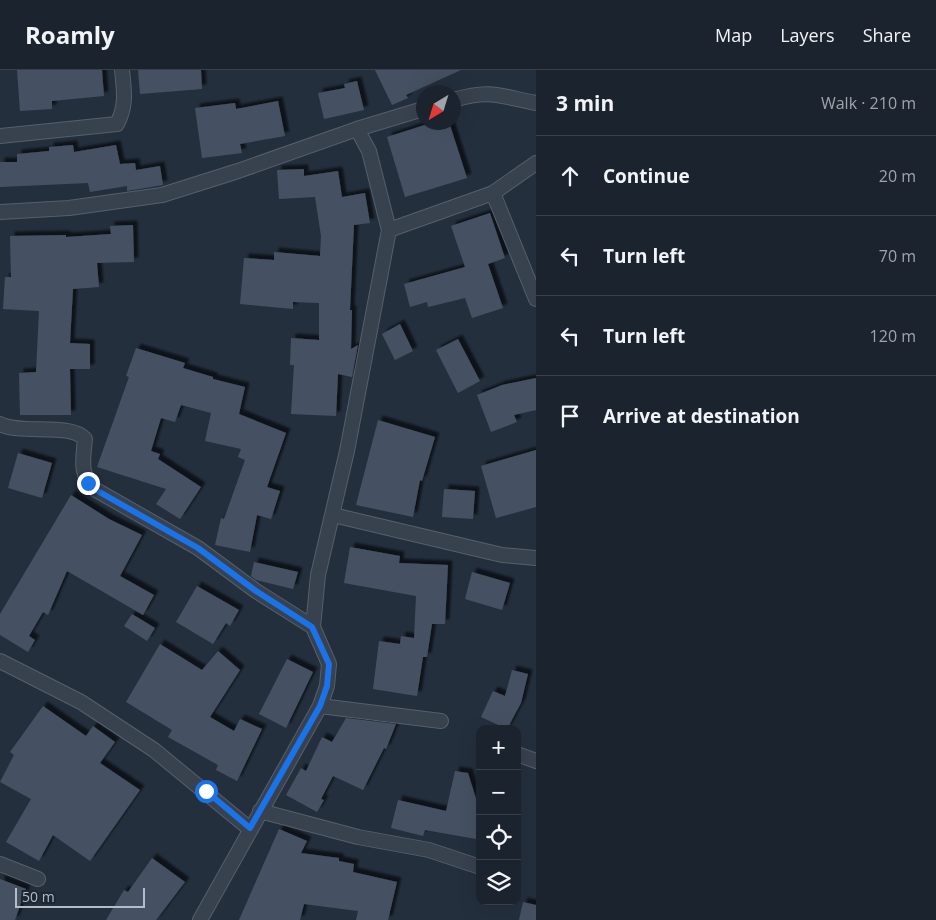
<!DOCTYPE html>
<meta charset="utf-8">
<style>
body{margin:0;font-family:"Open Sans",sans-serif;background:#282f3a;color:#f1f3f6}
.controls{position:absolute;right:15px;bottom:15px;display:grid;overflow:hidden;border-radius:10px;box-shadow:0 5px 20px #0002}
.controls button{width:45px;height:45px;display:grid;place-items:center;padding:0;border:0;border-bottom:1px solid #39404a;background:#1b232e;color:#f1f3f6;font:25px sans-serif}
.compass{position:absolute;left:416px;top:15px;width:45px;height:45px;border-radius:50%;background:#1b232e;box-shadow:0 5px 20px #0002;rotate:218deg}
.scale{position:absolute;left:15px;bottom:12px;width:130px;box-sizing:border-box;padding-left:5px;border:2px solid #b4bcc9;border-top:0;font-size:14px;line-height:18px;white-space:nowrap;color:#b4bcc9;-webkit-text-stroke:4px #1d2633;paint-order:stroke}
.stop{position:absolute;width:15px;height:15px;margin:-11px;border:4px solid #1a73e8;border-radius:50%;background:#fff}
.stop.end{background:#1a73e8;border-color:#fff;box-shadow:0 1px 5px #0008}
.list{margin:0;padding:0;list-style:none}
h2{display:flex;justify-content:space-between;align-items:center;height:65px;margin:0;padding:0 20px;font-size:21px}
h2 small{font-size:16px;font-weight:400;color:#a0a4aa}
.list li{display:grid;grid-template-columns:32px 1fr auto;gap:15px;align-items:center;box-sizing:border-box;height:80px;padding:0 20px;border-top:1px solid #39404a}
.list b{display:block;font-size:19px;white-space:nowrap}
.list em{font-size:16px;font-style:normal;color:#a0a4aa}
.icon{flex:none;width:28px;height:28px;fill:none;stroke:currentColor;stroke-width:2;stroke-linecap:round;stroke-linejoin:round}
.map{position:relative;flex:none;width:536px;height:850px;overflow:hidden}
header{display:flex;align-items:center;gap:30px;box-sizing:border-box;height:70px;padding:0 25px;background:#1b232e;border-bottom:1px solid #39404a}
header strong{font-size:24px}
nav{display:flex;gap:28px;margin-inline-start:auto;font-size:18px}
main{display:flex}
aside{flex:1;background:#1b232e}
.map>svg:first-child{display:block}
.building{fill:#455162;filter:url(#shadow)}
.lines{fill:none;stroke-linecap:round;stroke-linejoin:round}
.street-casing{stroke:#565f6c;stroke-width:16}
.street{stroke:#38414e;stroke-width:14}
.route{stroke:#1a73e8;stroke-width:6}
</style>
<header>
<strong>Roamly</strong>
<nav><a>Map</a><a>Layers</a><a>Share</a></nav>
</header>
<main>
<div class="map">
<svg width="536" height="850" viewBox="0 0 536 850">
<defs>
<filter id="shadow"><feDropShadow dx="4.5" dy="-4.5" stdDeviation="1" flood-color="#0009"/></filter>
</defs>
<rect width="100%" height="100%" fill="#242f3e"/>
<!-- building -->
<g class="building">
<polygon points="17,0 102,0 104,26 52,31 52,39 20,41"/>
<polygon points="138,0 201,0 202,19 140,24"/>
<polygon points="375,0 461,0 406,25 408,28 392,35"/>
<polygon points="357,11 364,40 324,49 318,23 345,18 344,14"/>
<polygon points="278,31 285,66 240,74 242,83 202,88 195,38 235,33 236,39"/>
<polygon points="434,52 449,52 467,108 405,127 387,67"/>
<polygon points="73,75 74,82 116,75 120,94 135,93 136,100 160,96 163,115 127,121 127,116 90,122 88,113 0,117 0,92 17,92 17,84 49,81 49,77"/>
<polygon points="304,99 304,106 338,101 342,127 365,123 370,153 354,155 350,240 352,240 351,279 358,275 352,307 338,304 336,346 291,344 294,295 290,295 291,268 319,270 319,233 293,232 293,239 240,234 244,188 274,190 274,182 320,186 321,166 315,127 279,129 277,100"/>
<polygon points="490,143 505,188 488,194 503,238 472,248 465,228 428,237 427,232 410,237 404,214 465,197 451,156"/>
<polygon points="133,155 134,192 97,193 99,217 73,219 70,273 90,274 90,299 70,299 71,345 20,345 19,303 36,302 39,241 3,239 5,207 11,207 10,166 66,165 66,167 111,164 110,156"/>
<polygon points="400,254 413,281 395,290 382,264"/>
<polygon points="458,269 480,311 458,323 436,280"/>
<polygon points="136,278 185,293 183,298 213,307 213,309 245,317 239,344 286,363 267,417 280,421 271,449 257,445 250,482 215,475 221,448 224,449 245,390 238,387 241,379 205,371 211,343 181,335 175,352 161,348 151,381 160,384 158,389 201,417 180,449 156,434 166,419 97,397 129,307 126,306"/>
<polygon points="536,308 536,340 514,345 517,352 491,362 477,325 502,315"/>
<polygon points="378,350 435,367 422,411 420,410 413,447 356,435"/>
<polygon points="536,380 536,437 496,448 481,396"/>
<polygon points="18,383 52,393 42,428 8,418"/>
<polygon points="444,419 475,421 473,449 442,447"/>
<polygon points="71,425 109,449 142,465 120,506 154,525 143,545 67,501 48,545 43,542 29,566 35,570 28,582 0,565 0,544"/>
<polygon points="350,477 400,486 399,493 448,495 445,554 432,554 427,587 423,587 417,626 373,619 379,571 400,574 401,566 414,568 416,526 344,513"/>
<polygon points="254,492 298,502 293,519 256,510 251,506"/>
<polygon points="472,502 510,513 502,540 465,529"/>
<polygon points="197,516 239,540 230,556 226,553 213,574 176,552"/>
<polygon points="132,544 155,558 147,571 124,556"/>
<polygon points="160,574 202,600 218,581 240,600 210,647 234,661 240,649 262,659 237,711 216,700 218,695 168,667 172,660 126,632"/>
<polygon points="287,589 313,602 286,658 259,644"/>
<polygon points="512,600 528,604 521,633 507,659 481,647 493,621 505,626"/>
<polygon points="43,636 86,666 93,656 115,672 100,693 140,720 90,791 53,765 39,791 6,772 31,729 0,712 14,685 10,682"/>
<polygon points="346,648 396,654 386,679 384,678 363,720 333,706 321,729 324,730 317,742 286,725 301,698 306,701 322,667 332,672"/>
<polygon points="455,701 468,703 480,741 476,769 425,760 423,766 391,758 398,730 446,741"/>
<polygon points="279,759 307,771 301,783 339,788 339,791 354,794 353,802 397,812 388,850 356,850 358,841 304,834 300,850 239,850"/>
<polygon points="152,788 185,812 156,850 106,850 124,820 128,822"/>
<polygon points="0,809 26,819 15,850 0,850"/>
<polygon points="523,832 536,835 536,850 519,850"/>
</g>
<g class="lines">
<!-- street casing -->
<g class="street-casing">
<g id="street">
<path d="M453,30c39,-11 46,-4 83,3"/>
<path d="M0,66l117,-12c10,-19 7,-34 5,-54"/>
<polyline points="493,123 536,229"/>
<polyline points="0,142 69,138 162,125 238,101 357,59 423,39"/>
<polyline points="389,160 493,123 536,93"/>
<path d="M0,354c21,11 70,-2 85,15 -2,21 -6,37 11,51l102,58 58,43 57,36"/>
<polyline points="333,445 502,485 536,488"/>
<polyline points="0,591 81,632 154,680 250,759"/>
<polyline points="320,636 441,651"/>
<polyline points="517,684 536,691"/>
<polyline points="260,741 358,767 429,780 480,797"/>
<polyline points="0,794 38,809"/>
<polyline points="200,850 320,636 327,616 329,594 313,557 318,505 347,381 389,160 369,81 357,59"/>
</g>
</g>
<!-- street -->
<use href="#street" class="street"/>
</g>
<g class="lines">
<!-- route -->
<polyline class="route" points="88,413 96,420 198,478 256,521 312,557 329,594 327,616 320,636 250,758 206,721"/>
</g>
</svg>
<div class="controls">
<button>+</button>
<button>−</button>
<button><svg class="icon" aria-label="locate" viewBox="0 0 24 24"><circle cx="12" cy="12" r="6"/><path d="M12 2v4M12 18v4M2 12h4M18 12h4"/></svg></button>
<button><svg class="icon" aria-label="layers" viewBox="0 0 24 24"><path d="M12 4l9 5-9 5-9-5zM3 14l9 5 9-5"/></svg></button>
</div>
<svg class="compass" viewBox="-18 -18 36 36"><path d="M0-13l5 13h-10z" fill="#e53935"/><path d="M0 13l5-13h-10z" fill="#a0a4aa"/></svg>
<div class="scale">50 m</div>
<div class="stop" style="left:206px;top:721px"></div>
<div class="stop end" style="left:88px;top:413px"></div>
</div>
<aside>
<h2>3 min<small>Walk · 210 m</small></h2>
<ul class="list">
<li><svg class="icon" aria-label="ahead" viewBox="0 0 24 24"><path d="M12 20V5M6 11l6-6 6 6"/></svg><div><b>Continue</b></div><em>20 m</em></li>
<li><svg class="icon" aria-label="left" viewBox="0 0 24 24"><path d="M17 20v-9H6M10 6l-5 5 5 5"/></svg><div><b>Turn left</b></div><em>70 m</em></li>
<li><svg class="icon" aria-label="left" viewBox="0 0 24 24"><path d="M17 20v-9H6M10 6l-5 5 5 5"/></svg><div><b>Turn left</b></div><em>120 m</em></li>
<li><svg class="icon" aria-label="arrive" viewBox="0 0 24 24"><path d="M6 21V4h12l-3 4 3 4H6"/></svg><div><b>Arrive at destination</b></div></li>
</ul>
</aside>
</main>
